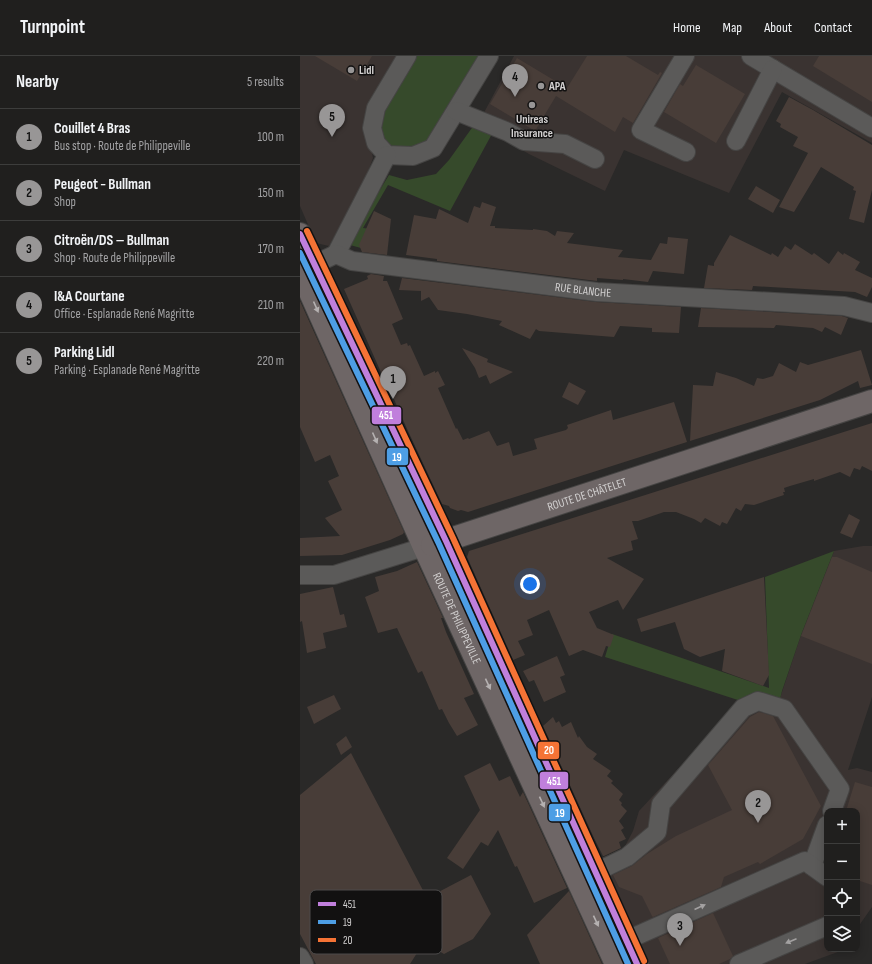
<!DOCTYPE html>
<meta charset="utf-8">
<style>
body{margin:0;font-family:"Sofia Sans Condensed",sans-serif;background:#282727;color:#f1f3f6}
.controls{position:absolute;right:12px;bottom:12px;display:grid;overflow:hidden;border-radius:8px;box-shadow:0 2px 10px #0003}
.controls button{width:36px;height:36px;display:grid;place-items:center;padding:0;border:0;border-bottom:1px solid #3d3d3c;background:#201f1e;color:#f1f3f6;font:20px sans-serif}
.you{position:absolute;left:230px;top:528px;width:14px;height:14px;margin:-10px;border:3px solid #fff;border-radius:50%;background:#1a73e8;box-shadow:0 0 0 6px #1a73e833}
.badge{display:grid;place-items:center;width:26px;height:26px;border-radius:50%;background:#989696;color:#111;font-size:13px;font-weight:700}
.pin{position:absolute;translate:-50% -33px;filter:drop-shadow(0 1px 2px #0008)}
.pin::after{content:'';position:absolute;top:21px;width:14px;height:12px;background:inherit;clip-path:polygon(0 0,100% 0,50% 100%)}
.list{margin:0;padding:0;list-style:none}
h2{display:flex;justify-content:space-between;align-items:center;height:52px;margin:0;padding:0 16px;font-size:17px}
h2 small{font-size:13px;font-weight:400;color:#a2a2a4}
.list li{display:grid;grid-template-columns:26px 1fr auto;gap:12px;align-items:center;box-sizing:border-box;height:56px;padding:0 16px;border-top:1px solid #3d3d3c}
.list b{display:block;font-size:15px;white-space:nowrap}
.list p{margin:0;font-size:13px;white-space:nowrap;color:#a2a2a4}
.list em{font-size:13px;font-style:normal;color:#a2a2a4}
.icon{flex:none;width:22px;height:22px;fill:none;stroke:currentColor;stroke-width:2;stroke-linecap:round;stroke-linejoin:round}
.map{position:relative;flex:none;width:572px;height:908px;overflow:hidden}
header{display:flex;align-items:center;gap:24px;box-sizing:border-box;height:56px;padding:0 20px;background:#201f1e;border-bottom:1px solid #3d3d3c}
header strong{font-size:19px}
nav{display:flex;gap:22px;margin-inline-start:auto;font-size:14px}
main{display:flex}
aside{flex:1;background:#201f1e}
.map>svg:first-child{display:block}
.built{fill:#3a3331}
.green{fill:#364a2b}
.building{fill:#483d38}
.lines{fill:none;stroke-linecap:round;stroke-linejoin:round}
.minor-casing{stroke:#454443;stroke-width:20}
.major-casing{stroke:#454443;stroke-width:24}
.minor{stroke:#5b5a59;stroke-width:18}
.major{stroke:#6e6666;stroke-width:22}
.bus-1-casing{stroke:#121111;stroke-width:9}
.bus-2-casing{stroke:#121111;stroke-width:9}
.bus-3-casing{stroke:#121111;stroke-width:9}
.bus-1{stroke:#c07fdc;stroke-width:6}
.bus-2{stroke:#4d9ee5;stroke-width:6}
.bus-3{stroke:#f57335;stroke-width:6}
.oneway{fill:#b5b1b1}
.oneway2{fill:#a3a1a1}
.poi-dot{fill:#989696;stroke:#121111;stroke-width:1.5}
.labels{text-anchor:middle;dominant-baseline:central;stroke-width:3;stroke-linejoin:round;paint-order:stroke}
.poi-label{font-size:12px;font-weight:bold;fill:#d3d1d1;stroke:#121111;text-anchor:start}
.street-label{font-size:12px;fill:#d3d1d1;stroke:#121111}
.key{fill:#121111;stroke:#4c4b4b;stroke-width:1}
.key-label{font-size:11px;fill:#d3d1d1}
.line-badge{stroke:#121111;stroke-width:1.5}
.badge-label{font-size:11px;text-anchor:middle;font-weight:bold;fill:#fff}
</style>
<header>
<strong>Turnpoint</strong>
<nav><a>Home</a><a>Map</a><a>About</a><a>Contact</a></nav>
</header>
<main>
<aside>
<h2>Nearby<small>5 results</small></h2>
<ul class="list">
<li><span class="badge">1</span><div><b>Couillet 4 Bras</b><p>Bus stop · Route de Philippeville</p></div><em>100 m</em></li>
<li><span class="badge">2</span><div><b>Peugeot - Bullman</b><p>Shop</p></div><em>150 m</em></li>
<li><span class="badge">3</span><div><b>Citroën/DS – Bullman</b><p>Shop · Route de Philippeville</p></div><em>170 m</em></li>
<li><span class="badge">4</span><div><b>I&amp;A Courtane</b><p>Office · Esplanade René Magritte</p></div><em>210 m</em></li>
<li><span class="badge">5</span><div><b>Parking Lidl</b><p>Parking · Esplanade René Magritte</p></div><em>220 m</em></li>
</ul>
</aside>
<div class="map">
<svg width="572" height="908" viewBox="0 0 572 908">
<rect width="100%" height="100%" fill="#2a2928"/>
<!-- built -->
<g class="built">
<polygon points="0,0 111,0 69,82 73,102 65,124 29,190 16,187 0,150"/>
<polygon points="214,0 572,0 572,87 482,36 429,137 324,94 305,135 229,98 178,68"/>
<polygon points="563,490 572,490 572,641 548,714 557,712 572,716 572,851 558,871 557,875 557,755 527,755 527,893 546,893 505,908 349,908 297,804 324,792 333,775 339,755 441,645 480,642 501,579 534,495"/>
</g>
<!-- green -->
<g class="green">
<polygon points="112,0 184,0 133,84 117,93 101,93 85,89 77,73 79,56"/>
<polygon points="174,69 193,76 150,155 88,129 63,172 71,173 68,194 50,189 58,170 89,119 107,124 136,118 149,104"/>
<polygon points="534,495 501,579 482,635 480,643 441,645 305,601 312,578 469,632 465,521"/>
</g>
<!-- building -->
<g class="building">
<polygon points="15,0 72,0 57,25"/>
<polygon points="287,0 326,0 358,19 360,16 362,17 333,67 323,61 315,76 256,40 235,75 190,48 217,2 267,32"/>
<polygon points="519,0 572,0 572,46 513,10"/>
<polygon points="396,9 445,38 416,87 364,56 380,28 383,30"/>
<polygon points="489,41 513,54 572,89 572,134 564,167 549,163 556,135 553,134 554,131 521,111 494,156 479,151 508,97 493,90 498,81 480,71 481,68 476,65"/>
<polygon points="456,130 480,144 473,157 448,143"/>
<polygon points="182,146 196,151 190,170 195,170 195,172 233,174 233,173 247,175 255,180 257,175 274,177 267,187 323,194 318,201 351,204 360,187 367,188 368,181 388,183 384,218 353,215 348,226 323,223 323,224 297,222 297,225 137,205 137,203 106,199 114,159 136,163 139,153 168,167 174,150 180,152"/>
<polygon points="74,155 91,163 87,199 62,196 59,189"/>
<polygon points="430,179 471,199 472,197 478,201 485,190 491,194 495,188 512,199 514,197 529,208 538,195 543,199 544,197 560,206 555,214 572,222 572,231 567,241 555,236 453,230 452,234 404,232 408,209 414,210 414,207"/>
<polygon points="71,218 84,220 83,225 87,225 103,263 92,268 101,289 107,287 108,290 110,289 124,320 135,315 135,317 138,315 145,329 138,332 156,373 157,372 163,384 168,382 169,383 189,375 197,390 209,386 213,400 237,393 234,383 266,374 268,372 267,369 311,354 313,364 374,346 387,386 168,456 161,454 158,455 150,452 149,450 142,448 108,375 93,341 92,341 44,233 68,223 67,220"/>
<polygon points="102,222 296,246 381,251 379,277 352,276 352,272 320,270 314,281 239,275 236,273 230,283 199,269 202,265 167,258 138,254 129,241 121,245 121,235 99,234"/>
<polygon points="0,245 104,476 103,478 90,484 42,499 0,500 0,482 40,480 25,462 42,454 28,425 39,420 30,399 15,406 0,371"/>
<polygon points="401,252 542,260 548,262 541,279 525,271 522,276 513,272 476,269 474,272 398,271"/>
<polygon points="162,292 188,303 187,306 213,316 190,328 186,319 179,322 175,312"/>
<polygon points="561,294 572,329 560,332 558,325 520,344 390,385 393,329 413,330 416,316 436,322 454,330 457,322 463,323 473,320 479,307 496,316 500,306 508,309"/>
<polygon points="269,326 286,335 278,349 262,341"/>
<polygon points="572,367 572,415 562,410 560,414 554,412 550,421 540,416 514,425 514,423 490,430 484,432 485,436 483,436 484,439 454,449 445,448 441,455 436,452 427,468 422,466 420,470 405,462 401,467 394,463 376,456 364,456 338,465 332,465 338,483 331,485 333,494 307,502 344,523 323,554 318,544 289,556 297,572 314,579 310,591 306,590 302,601 283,594 269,600 249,554 227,564 233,579 218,585 225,599 213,604 167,501 169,495"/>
<polygon points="549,458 560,464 552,482 540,477"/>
<polygon points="532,501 537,501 572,516 572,608 501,580"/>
<polygon points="117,506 143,562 141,562 146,576 174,638 164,642 178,669 157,680 149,667 142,653 139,654 122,615 118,617 97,572 78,577 65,541 79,535 75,521 97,515"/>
<polygon points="464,521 469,619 463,630 422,615 425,593 400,601 384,593 375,566 341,576 337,563"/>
<polygon points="33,531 40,559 44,558 47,571 23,577 26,592 7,597 2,565 0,566 0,538"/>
<polygon points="257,600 265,619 260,621 266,636 244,646 234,624 229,626 223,615"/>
<polygon points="34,639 41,653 14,668 7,651"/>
<polygon points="459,656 473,660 521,750 503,783 460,808 458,806 424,821 421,831 353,861 352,860 342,840 319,831 313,819 332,810 347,798 376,780 432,754 408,709 450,661"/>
<polygon points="253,661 256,667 259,665 262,671 271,666 278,682 279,680 287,691 297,698 293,703 311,715 307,720 313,725 311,727 323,738 319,744 322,747 321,749 327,755 319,765 324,772 321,774 326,783 319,786 321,792 304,800 303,800 294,782 243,670"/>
<polygon points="46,680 52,691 41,699 36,688"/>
<polygon points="51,697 127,842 171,819 191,858 173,883 144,898 124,886 110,908 16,908 0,878 0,739"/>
<polygon points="190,707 199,725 210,720 220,741 223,736 267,832 234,847 217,810 215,811 198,774 188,790 181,786 163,813 147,802 180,754 164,720"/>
<polygon points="555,726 572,731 572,829 557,824 557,755 546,755"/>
<polygon points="269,835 302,908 240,908 227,879"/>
<polygon points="413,857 433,900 430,903 419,908 370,908 358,882"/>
</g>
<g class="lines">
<!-- minor casing -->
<g class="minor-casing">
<g id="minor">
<polyline points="107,0 76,52 72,72 76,87 87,99 113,100 133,92 189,0"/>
<polyline points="385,0 341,74 386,96"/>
<polyline points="451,0 572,72"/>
<polyline points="156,55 208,76 224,85 265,88 295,103"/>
<polyline points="436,85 473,13"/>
<polyline points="36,198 87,99"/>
<path id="s1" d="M3,214l33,-16 16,7 245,31 247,14 28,7"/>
<polyline points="0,519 34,519 124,491"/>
<polyline points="512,810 527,769"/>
<polyline points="296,816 327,801 357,776 361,748 443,652 458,645 484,653 540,733 532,755"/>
<polyline points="327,884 505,805 527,821"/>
<polyline points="0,901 4,908"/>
<polyline points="439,908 527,870"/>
</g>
</g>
<!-- major casing -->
<g class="major-casing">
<g id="major">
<polyline points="0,178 146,485 337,908"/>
<path id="s2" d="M0,214l124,277 192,417"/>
<path id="s3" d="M132,489l440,-144"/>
</g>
</g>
<!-- minor -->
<use href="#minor" class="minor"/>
<!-- major -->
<use href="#major" class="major"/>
<!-- bus-1 casing -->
<g class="bus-1-casing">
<polyline id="bus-1" points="0,178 146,485 337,908"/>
</g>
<!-- bus-2 casing -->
<g class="bus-2-casing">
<polyline id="bus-2" points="0,197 139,488 328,908"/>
</g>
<!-- bus-3 casing -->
<g class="bus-3-casing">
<polyline id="bus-3" points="7,175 153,482 344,905"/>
</g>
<!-- bus-1 -->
<use href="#bus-1" class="bus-1"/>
<!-- bus-2 -->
<use href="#bus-2" class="bus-2"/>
<!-- bus-3 -->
<use href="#bus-3" class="bus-3"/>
</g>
<!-- one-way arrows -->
<defs><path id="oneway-solid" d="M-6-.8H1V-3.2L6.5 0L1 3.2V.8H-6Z"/></defs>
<g class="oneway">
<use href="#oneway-solid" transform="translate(16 251) rotate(66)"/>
<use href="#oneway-solid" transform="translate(75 382) rotate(66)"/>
<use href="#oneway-solid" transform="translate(188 628) rotate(65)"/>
<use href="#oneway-solid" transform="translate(242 746) rotate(65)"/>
<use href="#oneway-solid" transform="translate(296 865) rotate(65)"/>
</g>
<g class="oneway2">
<use href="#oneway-solid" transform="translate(400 851) rotate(-24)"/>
<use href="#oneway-solid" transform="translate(491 885) rotate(157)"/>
</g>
<!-- markers -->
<g class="poi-dot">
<circle cx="51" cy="14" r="4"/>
<circle cx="241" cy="30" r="4"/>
<circle cx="232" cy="49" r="4"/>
</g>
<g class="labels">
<!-- poi labels -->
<g class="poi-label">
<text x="59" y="14">Lidl</text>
<text x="249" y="30">APA</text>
<text x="232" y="63" text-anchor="middle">Unireas<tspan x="232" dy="14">Insurance</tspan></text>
</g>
<!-- street labels -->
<g class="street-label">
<text stroke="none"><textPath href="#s1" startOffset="287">RUE BLANCHE</textPath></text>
<text stroke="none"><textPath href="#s3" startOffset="163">ROUTE DE CHÂTELET</textPath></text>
<text stroke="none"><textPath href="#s2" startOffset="382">ROUTE DE PHILIPPEVILLE</textPath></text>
</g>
</g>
<!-- legend -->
<rect x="10" y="834" width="132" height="64" rx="6" class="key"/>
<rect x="18" y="846" width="18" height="4" fill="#c07fdc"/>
<rect x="18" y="864" width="18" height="4" fill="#4d9ee5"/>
<rect x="18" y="882" width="18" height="4" fill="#f57335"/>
<g class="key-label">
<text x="43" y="852">451</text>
<text x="43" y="870">19</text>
<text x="43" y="888">20</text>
</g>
<g class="line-badge">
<rect x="71" y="350" width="31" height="19" rx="4" fill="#c07fdc"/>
<rect x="86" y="391" width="23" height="19" rx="4" fill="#4d9ee5"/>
<rect x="237" y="685" width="23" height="19" rx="4" fill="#f57335"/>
<rect x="239" y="715" width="30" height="19" rx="4" fill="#c07fdc"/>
<rect x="248" y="747" width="23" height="19" rx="4" fill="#4d9ee5"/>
</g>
<g class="badge-label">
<text x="86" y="363">451</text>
<text x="97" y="405">19</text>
<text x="249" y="698">20</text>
<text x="254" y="729">451</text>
<text x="260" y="761">19</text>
</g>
</svg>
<div class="controls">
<button>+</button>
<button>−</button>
<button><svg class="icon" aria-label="locate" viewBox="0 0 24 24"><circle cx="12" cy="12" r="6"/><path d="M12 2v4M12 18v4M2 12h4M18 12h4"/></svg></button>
<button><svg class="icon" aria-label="layers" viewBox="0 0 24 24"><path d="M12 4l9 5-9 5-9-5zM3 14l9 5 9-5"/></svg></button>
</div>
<div class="you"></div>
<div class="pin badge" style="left:93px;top:343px">1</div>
<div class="pin badge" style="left:458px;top:767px">2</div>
<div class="pin badge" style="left:380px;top:890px">3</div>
<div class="pin badge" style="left:215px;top:41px">4</div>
<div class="pin badge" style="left:32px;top:81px">5</div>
</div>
</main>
